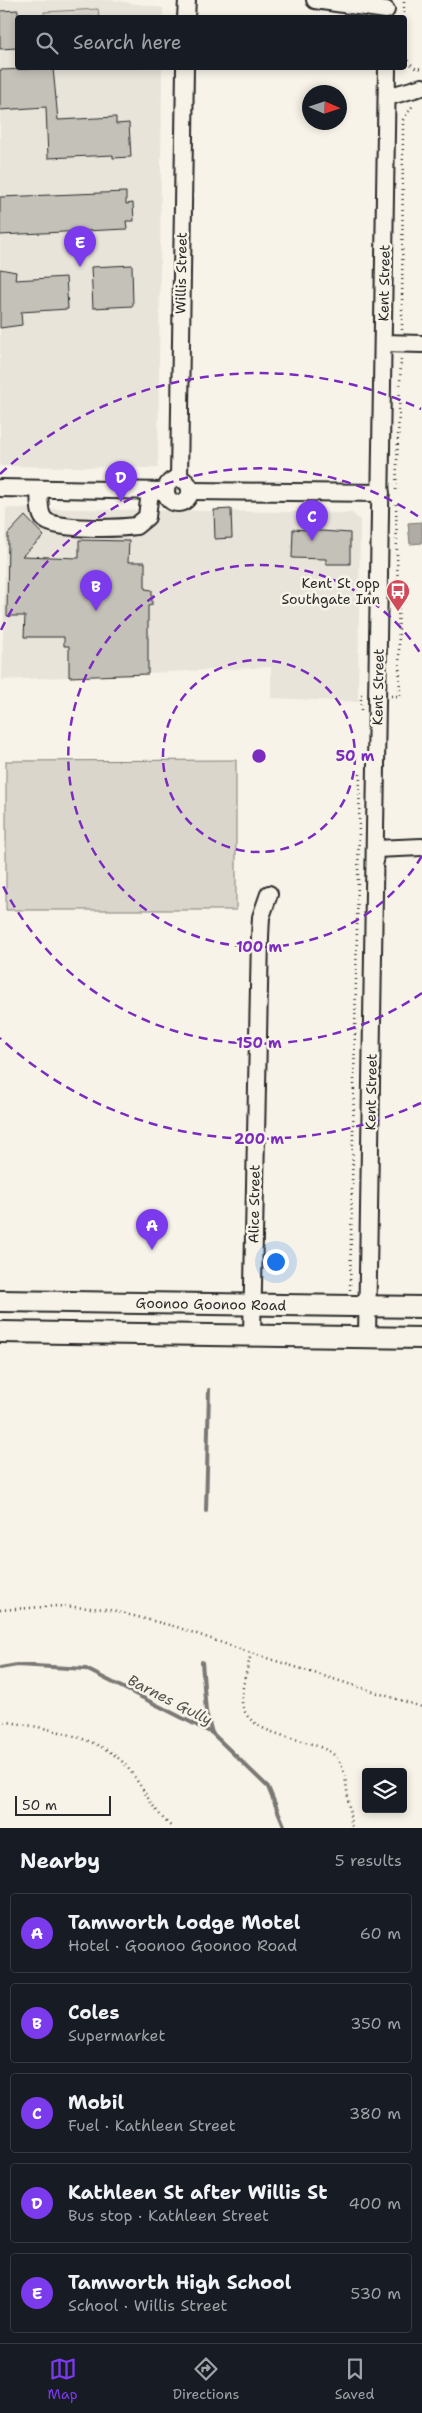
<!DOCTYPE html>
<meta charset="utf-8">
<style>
body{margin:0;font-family:"Shantell Sans",sans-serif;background:#242831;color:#f1f3f6}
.controls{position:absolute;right:15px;bottom:15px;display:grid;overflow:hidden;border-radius:5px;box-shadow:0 2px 8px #0003}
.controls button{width:45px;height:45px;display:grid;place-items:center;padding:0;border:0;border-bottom:1px solid #363941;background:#171b24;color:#f1f3f6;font:25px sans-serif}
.compass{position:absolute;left:302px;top:85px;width:45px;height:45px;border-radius:50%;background:#171b24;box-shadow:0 2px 8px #0003;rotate:93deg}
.scale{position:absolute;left:15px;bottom:12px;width:96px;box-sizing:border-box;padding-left:5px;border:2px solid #2b2b2b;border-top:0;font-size:14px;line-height:18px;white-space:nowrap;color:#2b2b2b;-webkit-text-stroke:4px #f7f3e8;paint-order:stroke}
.you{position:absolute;left:275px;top:1261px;width:18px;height:18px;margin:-12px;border:4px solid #fff;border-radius:50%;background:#1a73e8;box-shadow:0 0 0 8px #1a73e833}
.badge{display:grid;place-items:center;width:32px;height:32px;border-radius:50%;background:#7c3aed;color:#fff;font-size:16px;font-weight:700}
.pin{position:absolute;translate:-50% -41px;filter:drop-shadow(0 1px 2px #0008)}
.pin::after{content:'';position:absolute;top:26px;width:18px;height:15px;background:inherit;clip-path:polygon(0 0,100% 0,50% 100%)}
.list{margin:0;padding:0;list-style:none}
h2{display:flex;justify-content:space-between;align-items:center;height:65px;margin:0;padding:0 20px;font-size:21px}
h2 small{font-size:16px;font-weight:400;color:#9ea1a6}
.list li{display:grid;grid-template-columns:32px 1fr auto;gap:15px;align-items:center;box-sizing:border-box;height:80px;margin:0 10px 10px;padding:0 10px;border:1px solid #363941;border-radius:5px}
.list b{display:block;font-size:19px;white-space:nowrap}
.list p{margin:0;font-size:16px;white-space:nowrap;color:#9ea1a6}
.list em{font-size:16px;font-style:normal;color:#9ea1a6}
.icon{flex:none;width:28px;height:28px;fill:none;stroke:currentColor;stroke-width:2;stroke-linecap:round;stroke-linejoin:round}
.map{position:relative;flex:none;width:422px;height:1828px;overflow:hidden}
.search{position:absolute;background:#171b24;box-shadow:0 2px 8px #0003;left:15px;right:15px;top:15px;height:55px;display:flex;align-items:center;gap:12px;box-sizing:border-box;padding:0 18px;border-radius:5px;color:#9ea1a6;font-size:19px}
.sheet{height:515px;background:#171b24}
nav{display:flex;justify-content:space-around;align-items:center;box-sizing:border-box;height:70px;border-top:1px solid #363941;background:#171b24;font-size:14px;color:#9ea1a6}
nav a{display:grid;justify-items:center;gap:2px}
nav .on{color:#7c3aed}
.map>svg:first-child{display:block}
.built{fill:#e8e4da}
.green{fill:#dad6cc;stroke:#82807c}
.water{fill:#afaca4;stroke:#7a7874}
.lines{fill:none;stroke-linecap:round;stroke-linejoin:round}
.stream{stroke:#7a7874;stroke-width:4}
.building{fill:#c4c1b9;stroke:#2b2b2b}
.minor-casing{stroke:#2b2b2b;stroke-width:20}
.major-casing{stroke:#2b2b2b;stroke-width:24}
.path{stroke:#2b2b2b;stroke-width:2.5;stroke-dasharray:1 4;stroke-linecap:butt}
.minor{stroke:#f7f3e8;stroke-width:16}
.major{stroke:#f7f3e8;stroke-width:20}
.ring{fill:none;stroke:#7b2cbf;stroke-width:2.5;stroke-dasharray:9 6}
.labels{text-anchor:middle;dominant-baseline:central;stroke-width:5;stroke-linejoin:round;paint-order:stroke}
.street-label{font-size:14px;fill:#2b2b2b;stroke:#f7f3e8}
.poi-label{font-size:14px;fill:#2b2b2b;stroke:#f7f3e8;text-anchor:end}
.water-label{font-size:15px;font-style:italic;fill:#53524f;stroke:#f7f3e8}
.centre{fill:#7b2cbf;stroke:#f7f3e8;stroke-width:2.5}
.ring-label{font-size:15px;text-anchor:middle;font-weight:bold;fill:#7b2cbf;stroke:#f7f3e8;stroke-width:5;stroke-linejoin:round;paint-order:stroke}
</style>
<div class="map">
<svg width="422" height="1828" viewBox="0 0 422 1828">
<rect width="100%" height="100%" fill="#f7f3e8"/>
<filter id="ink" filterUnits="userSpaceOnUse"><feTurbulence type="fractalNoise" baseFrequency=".02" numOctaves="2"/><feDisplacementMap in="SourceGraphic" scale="10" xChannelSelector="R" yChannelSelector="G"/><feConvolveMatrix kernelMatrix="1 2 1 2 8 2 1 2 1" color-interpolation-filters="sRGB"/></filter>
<g filter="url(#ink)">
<!-- built -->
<g class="built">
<polygon points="0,0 112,0 163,8 163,17 18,18 18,68 162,68 158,468 0,466"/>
<polygon points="6,508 352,513 360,520 358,702 271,698 271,667 2,680"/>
</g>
<!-- green -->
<g class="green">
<polygon points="98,9 99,17 44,17 44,12"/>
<polygon points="236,760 236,910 6,910 6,761"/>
</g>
<!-- water -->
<polygon class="water" points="422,522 422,543 410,544 408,523"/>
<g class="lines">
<!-- stream -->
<g class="stream">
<polyline points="206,1511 209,1390"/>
<polyline points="202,1662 206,1712 212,1733"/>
<polyline points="0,1668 17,1665 86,1669 212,1733 268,1787 285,1828"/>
</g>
</g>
<!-- building -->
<g class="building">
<polygon points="18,10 18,48 0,49 0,11"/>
<polygon points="53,68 58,120 116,117 116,124 129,123 131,157 113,158 113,155 48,158 46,107 0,110 0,70"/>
<polygon points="126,192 126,204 133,203 134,221 126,221 127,229 0,235 0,197"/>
<polygon points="132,265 133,306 93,308 91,267"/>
<polygon points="0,269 16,272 15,280 66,277 68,309 21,312 22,325 0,328"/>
<polygon points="231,509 232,538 215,539 214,510"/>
<polygon points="25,516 44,536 22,556 79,558 79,540 129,541 128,562 145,562 145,589 152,590 152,605 148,606 148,674 69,677 69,646 64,646 64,637 24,637 25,616 7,616 8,534"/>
<polygon points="293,529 350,533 350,564 326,564 326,559 292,558"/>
</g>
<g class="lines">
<!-- minor casing -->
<g class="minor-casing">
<g id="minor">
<polyline points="315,0 386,10"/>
<polyline points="186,18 187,0"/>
<polyline points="387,97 422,87"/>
<polyline points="383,343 422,344"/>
<circle cx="178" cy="491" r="12"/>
<polyline points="179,479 185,68"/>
<polyline points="0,488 165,491"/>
<path d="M39,489c1,8 -1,23 5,30 9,12 77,9 92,7l11,-9 3,-26"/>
<polyline points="190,491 381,493"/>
<polyline points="375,849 422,847"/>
<polyline points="252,1335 260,937 261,917 269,894"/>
<polyline points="367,1337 387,68"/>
</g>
</g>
<!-- major casing -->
<g class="major-casing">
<g id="major">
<polyline points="0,1301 422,1307"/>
<polyline points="0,1332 422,1338"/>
</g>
</g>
<!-- path -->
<g class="path">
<polyline points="404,18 404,0"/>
<polyline points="404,57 416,69 422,68"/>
<polyline points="402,330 403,120 414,104"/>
<polyline points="396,490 401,358"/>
<polyline points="391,696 400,696 396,503"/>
<polyline points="361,710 361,695 363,695"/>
<polyline points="350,1290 360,773"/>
<polyline points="0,1610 57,1606 106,1609 177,1627 251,1653 422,1707"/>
<path d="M251,1653c-3,15 -10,34 -9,49 5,42 85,31 99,62 7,16 7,46 11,64"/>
<path d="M0,1721c37,5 103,15 127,46 18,22 23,41 46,61"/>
</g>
<!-- minor -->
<use href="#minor" class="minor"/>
<!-- major -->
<use href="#major" class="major"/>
</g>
</g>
<!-- distance rings -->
<g class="ring">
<circle cx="259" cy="756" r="96"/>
<path d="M422 856A191 191 0 1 1 422 656"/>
<path d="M422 993A287 287 0 0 1 1 882M1 630A287 287 0 0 1 422 519"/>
<path d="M421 1103A383 383 0 0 1 0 1038M0 474A383 383 0 0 1 421 409"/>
</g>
<!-- icons -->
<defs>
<g id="bus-pin" transform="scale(1.25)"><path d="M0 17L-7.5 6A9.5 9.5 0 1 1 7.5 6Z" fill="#d1495b" stroke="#f7f3e8"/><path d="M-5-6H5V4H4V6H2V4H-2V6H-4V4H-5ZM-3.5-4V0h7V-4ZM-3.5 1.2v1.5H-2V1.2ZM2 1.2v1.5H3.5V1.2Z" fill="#fff"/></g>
</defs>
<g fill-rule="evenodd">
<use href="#bus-pin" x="398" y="591"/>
</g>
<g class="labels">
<!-- street labels -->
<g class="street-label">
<text transform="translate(181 273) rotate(-89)">Willis Street</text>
<text transform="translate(384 283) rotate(-89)">Kent Street</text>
<text transform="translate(378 687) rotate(-89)">Kent Street</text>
<text transform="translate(371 1092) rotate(-89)">Kent Street</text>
<text transform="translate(254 1204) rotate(-89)">Alice Street</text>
<text transform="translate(211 1304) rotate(1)">Goonoo Goonoo Road</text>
</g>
<!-- poi labels -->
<g class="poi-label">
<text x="380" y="583">Kent St opp<tspan x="380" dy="16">Southgate Inn</tspan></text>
</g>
<!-- water labels -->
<g class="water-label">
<text transform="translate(170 1700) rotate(27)">Barnes Gully</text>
</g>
</g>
<circle cx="259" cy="756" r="8" class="centre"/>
<g class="ring-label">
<text x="355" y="761">50 m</text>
<text x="259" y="952">100 m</text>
<text x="259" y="1048">150 m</text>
<text x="259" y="1144">200 m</text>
</g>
</svg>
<div class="controls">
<button><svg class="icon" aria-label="layers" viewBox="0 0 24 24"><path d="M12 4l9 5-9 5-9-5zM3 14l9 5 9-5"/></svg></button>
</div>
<svg class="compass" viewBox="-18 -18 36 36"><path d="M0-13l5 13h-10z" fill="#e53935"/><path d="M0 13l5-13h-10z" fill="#9ea1a6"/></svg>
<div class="scale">50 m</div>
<div class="you"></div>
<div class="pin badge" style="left:152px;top:1250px">A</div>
<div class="pin badge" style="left:96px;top:611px">B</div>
<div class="pin badge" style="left:312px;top:541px">C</div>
<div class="pin badge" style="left:121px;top:502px">D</div>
<div class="pin badge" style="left:80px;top:267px">E</div>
<div class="search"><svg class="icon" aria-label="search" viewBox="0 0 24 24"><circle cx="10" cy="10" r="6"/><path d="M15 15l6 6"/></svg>Search here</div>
</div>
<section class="sheet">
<h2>Nearby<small>5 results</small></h2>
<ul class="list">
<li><span class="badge">A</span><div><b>Tamworth Lodge Motel</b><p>Hotel · Goonoo Goonoo Road</p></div><em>60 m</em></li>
<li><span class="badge">B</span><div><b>Coles</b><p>Supermarket</p></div><em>350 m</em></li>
<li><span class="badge">C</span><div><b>Mobil</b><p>Fuel · Kathleen Street</p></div><em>380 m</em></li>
<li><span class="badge">D</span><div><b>Kathleen St after Willis St</b><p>Bus stop · Kathleen Street</p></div><em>400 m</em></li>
<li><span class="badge">E</span><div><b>Tamworth High School</b><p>School · Willis Street</p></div><em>530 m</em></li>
</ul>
</section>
<nav>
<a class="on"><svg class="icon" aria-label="map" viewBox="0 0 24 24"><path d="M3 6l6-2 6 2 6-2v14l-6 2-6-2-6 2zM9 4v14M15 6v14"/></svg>Map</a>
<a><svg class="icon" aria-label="directions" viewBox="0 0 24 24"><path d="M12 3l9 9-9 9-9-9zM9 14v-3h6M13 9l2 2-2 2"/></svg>Directions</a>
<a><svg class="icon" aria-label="saved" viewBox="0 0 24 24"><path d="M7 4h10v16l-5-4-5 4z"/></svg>Saved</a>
</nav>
